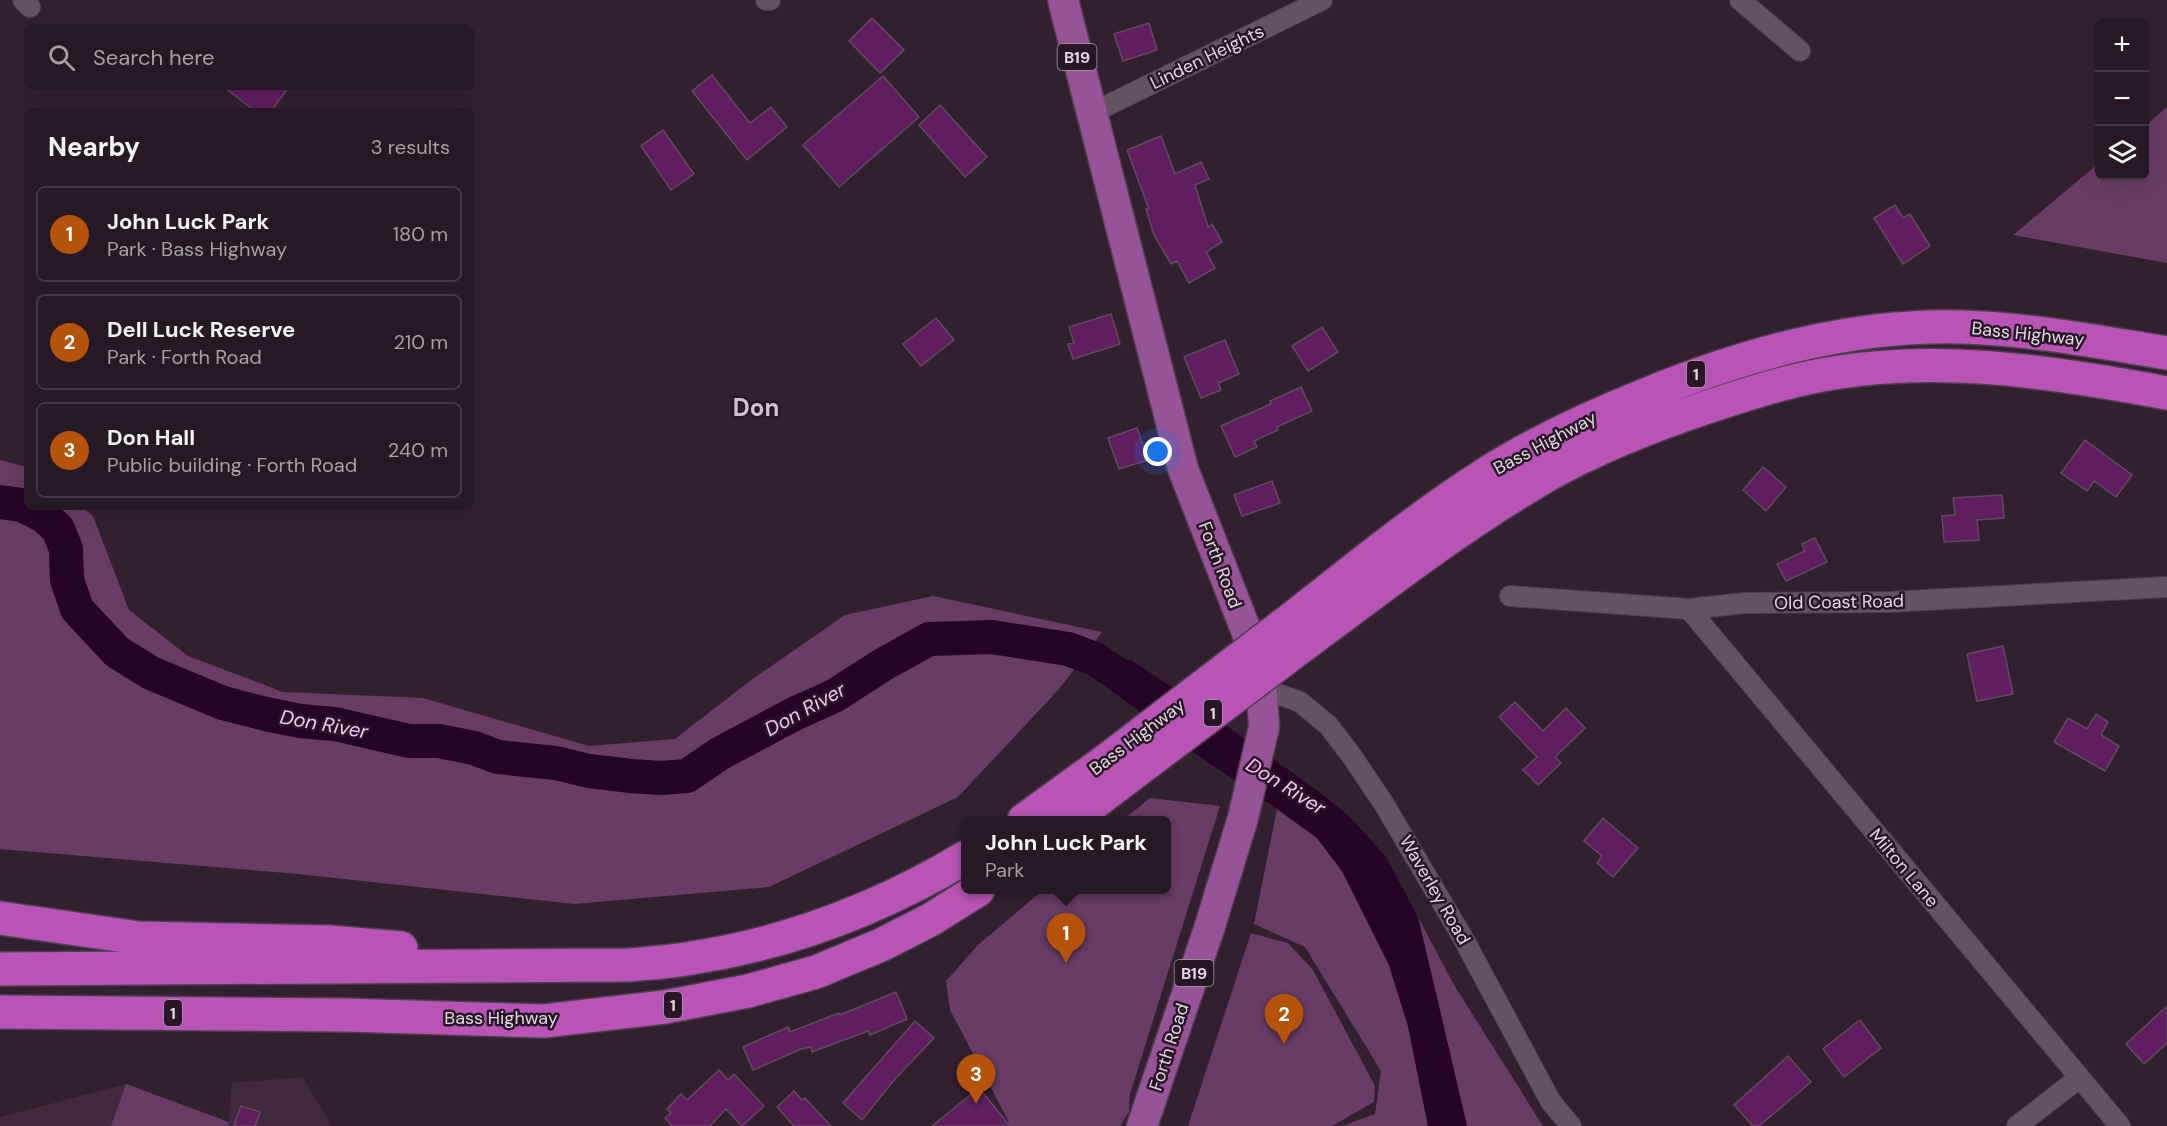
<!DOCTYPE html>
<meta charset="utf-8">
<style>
body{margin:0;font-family:"DM Sans",sans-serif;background:#322532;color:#f1f3f6}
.controls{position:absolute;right:18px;top:18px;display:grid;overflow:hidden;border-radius:9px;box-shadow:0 6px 24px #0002}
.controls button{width:54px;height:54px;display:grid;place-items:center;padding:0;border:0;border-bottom:2px solid #423742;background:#261825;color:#f1f3f6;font:30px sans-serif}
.you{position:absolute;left:1158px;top:452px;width:21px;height:21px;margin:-15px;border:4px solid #fff;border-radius:50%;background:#1a73e8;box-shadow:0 0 0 9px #1a73e833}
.badge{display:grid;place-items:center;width:39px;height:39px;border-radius:50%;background:#b45309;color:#fff;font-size:20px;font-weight:700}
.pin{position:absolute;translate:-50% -50px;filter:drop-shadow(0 2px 3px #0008)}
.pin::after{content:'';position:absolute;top:32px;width:21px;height:18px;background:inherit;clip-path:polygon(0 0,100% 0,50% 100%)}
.popup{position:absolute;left:961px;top:816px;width:210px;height:78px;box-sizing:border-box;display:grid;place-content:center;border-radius:9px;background:#261825;filter:drop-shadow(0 2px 4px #0005);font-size:20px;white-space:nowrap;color:#a4a0a7}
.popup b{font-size:22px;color:#f1f3f6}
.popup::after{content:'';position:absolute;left:50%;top:100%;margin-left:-12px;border:12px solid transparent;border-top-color:#261825}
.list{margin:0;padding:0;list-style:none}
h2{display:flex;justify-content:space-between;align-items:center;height:78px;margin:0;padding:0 24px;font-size:26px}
h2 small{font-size:20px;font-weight:400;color:#a4a0a7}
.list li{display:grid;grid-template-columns:39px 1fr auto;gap:18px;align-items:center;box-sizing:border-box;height:96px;margin:0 12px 12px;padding:0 12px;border:2px solid #423742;border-radius:9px}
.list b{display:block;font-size:22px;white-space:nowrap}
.list p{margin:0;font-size:20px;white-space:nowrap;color:#a4a0a7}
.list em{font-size:20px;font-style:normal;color:#a4a0a7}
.icon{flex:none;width:33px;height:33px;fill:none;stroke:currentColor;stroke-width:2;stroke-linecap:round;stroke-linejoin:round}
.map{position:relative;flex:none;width:2167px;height:1126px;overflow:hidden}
.search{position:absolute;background:#261825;box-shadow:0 6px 24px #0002;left:24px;top:24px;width:450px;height:66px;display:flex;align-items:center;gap:15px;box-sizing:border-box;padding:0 21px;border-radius:9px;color:#a4a0a7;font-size:22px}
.panel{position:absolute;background:#261825;box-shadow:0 6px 24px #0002;left:24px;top:108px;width:450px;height:402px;border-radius:9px}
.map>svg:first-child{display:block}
.built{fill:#412a3f}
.green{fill:#673c65}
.water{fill:#260426}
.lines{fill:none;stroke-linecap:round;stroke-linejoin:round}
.river{stroke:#260426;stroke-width:34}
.building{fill:#601e5f;stroke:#5f4b5e;stroke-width:1.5}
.minor-casing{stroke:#4d3e4c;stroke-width:22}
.primary-casing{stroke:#4d3e4c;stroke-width:33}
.motorway-casing{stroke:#4d3e4c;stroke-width:36}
.minor{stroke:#655164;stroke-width:20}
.primary{stroke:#965395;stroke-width:30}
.motorway{stroke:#b754b5;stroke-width:33}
.motorway-bridge-casing{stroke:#4d3e4c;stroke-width:36;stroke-linecap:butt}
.motorway-bridge{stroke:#b754b5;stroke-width:33}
.labels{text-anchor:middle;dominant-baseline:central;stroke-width:5;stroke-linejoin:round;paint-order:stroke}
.shield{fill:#281627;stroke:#aa9ca9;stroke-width:1.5}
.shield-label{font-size:16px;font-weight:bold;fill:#e2d6e1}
.street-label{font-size:18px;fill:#e2d6e1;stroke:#281627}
.water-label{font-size:20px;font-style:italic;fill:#fac1f6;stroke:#281627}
.district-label{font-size:24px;font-weight:bold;fill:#d5bdd3;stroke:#281627}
</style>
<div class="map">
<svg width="2167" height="1126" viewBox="0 0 2167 1126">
<rect width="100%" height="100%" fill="#322031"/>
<!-- built -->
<g class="built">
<polygon points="303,1077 331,1126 228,1126 232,1083"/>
<polygon points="126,1084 111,1126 0,1126 0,1117"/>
</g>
<!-- green -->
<g class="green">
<polygon points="2167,107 2167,263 2013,235 2099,163 2100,176 2144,176 2145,126"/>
<polygon points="0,460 27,467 27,507 82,507 93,516 129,610 188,656 283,692 423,698 589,746 675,739 751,680 845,615 933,596 1102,632 1060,688 958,797 769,887 574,904 298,874 0,849"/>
<polygon points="1150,798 1220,806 1130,1094 1129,1112 1120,1126 1004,1126 1009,1122 950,1010 946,981 978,945 1043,890 1166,890 1166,820 1123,820"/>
<polygon points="1277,809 1317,838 1342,871 1389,965 1408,1026 1428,1126 1342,1126 1375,1114 1381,1071 1305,947 1254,924"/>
<polygon points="1418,917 1454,985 1543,1126 1467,1126"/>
<polygon points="1251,933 1288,943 1313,970 1375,1086 1374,1102 1332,1126 1188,1126"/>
<polygon points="126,1084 229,1122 228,1126 111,1126"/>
</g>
<!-- water -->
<polygon class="water" points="1095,659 1131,660 1179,692 1318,791 1351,818 1386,857 1418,917 1467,1126 1428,1126 1408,1026 1389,965 1342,871 1317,838 1277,809 1150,723 1136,709 1105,685"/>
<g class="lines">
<!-- river -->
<polyline class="river" points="0,502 22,505 44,516 58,529 66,549 67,580 77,609 117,652 151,673 223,703 266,714 300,721 335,724 409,741 439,741 474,748 498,757 556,763 589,771 631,776 661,778 687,776 719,754 794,714 834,696 884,664 929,639 992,637 1068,649 1095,659 1135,686"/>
</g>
<!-- building -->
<g class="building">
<polygon points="872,18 904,50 880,73 849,41"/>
<polygon points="1149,23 1157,50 1123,61 1114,34"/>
<polygon points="712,75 750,123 771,107 787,127 747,160 692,91"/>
<polygon points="883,76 919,117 839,187 803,145"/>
<polygon points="224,87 289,87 271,111 255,111"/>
<polygon points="940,105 987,157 965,177 919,125"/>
<polygon points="663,130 694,174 671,190 641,146"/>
<polygon points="1161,136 1175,174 1201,162 1209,179 1195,185 1208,227 1212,224 1222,242 1206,252 1215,268 1189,283 1177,261 1171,264 1154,235 1146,209 1149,209 1127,150"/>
<polygon points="1895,205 1903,218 1910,214 1930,246 1903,264 1874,218"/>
<polygon points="1111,314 1120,344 1073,359 1068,344 1074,343 1069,327"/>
<polygon points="936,318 954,340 921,366 903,344"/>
<polygon points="1322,327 1338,352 1308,371 1292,346"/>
<polygon points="1225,340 1239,374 1218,383 1221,390 1201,398 1184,357"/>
<polygon points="1301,387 1312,411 1277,427 1278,430 1254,441 1257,447 1235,457 1221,426 1271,404 1270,401"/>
<polygon points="1137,428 1148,460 1119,469 1108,438"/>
<polygon points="2085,440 2132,475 2116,497 2094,481 2087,491 2061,473"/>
<polygon points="1763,467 1786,487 1766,511 1743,490"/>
<polygon points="1272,481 1280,503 1242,516 1234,495"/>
<polygon points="2002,495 2004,518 1977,520 1979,540 1944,542 1942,516 1955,515 1953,498"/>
<polygon points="1815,538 1827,562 1786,581 1777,564 1805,551 1802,544"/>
<polygon points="2003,646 2013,694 1977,701 1967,654"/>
<polygon points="1515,702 1543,731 1566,708 1585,728 1555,757 1561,763 1538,785 1523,770 1537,757 1499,717"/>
<polygon points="2096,714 2108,722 2101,735 2119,746 2105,771 2054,742 2068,718 2087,729"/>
<polygon points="1603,818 1638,848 1613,877 1597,863 1602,856 1584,841"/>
<polygon points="896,992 907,1019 870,1035 868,1031 812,1052 811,1047 801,1049 753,1070 743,1047 788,1027 790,1032 839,1013 840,1015"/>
<polygon points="2167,1006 2167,1043 2144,1064 2126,1044"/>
<polygon points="1860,1020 1881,1048 1844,1077 1823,1049"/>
<polygon points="915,1021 934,1038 894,1080 862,1120 843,1103"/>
<polygon points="1788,1056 1811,1082 1759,1126 1753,1126 1734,1105"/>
<polygon points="719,1070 728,1080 734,1074 764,1106 742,1126 726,1109 710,1126 672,1126 665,1118 671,1113 667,1109 681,1094 687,1100"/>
<polygon points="979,1088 1010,1126 932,1126"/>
<polygon points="794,1091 802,1100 805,1098 831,1126 794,1126 777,1107"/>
<polygon points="241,1106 260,1112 255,1126 234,1126"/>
</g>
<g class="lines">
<!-- minor casing -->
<g class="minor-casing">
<g id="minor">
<polyline points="23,0 30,7"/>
<polyline points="766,0 770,0"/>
<polyline points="1740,0 1800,51"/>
<polyline points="1092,113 1322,0"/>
<polyline points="1510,596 1689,609 1745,603 1889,602 2167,587"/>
<polyline points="1689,609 2120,1126"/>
<polyline points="1262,694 1273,692 1300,702 1328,725 1351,755 1384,804 1463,938 1551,1102 1571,1126"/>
<polyline points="2017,1126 2079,1078"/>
</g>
</g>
<!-- primary casing -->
<g class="primary-casing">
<polyline id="primary" points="1063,0 1183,469 1260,666 1264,727 1243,818 1209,929 1142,1126"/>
</g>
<!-- motorway casing -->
<g class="motorway-casing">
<g id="motorway">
<path d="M1290,620c64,-50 127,-102 196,-146 50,-32 104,-57 159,-79 100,-41 207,-71 317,-68 69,2 137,15 205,26"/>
<path d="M1306,643c73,-54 145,-110 223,-157 48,-30 104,-53 158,-72 35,-12 71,-24 107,-33 123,-30 251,-11 373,12"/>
<polyline points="1024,820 1104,762"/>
<polyline points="1072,820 1119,784"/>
<polyline points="0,918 139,938 330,942 401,948"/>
<path d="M0,969l628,-4c21,-2 43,-3 64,-7 97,-15 189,-50 274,-101"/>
<polyline points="0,1012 345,1015 544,1021 665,1007 748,991 816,972 881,945 930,920 978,890"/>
</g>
</g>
<!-- minor -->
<use href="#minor" class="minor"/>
<!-- primary -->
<use href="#primary" class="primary"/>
<!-- motorway -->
<use href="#motorway" class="motorway"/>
<!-- motorway-bridge casing -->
<g class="motorway-bridge-casing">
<g id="motorway-bridge">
<polyline points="1104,762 1290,620"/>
<polyline points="1119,784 1306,643"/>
</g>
</g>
<!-- motorway-bridge -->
<use href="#motorway-bridge" class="motorway-bridge"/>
</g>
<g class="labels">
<!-- shield labels -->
<g class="shield">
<rect x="1057.5" y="44" width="39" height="26" rx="4.5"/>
<rect x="1687" y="361" width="18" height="26" rx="4.5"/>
<rect x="1204" y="700" width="18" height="26" rx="4.5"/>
<rect x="1174.5" y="960" width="39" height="26" rx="4.5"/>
<rect x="664" y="992" width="18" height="26" rx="4.5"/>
<rect x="164" y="1000" width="18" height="26" rx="4.5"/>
</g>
<g class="shield-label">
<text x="1077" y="57">B19</text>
<text x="1696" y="374">1</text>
<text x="1213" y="713">1</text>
<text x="1194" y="973">B19</text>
<text x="673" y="1005">1</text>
<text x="173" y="1013">1</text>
</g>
<!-- street labels -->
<g class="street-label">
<text transform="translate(1207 57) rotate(-26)">Linden Heights</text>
<text transform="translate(2028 334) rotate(6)">Bass Highway</text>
<text transform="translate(1545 443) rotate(-28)">Bass Highway</text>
<text transform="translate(1220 565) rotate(69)">Forth Road</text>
<text transform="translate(1839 602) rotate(-1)">Old Coast Road</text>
<text transform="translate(1137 737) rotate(-37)">Bass Highway</text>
<text transform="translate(1904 868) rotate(50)">Milton Lane</text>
<text transform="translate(1435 890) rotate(60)">Waverley Road</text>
<text x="501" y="1018">Bass Highway</text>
<text transform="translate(1169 1047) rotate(-72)">Forth Road</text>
</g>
<!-- water labels -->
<g class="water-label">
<text transform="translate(805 709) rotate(-29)">Don River</text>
<text transform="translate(324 724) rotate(10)">Don River</text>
<text transform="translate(1286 786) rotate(32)">Don River</text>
</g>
<!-- district labels -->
<g class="district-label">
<text x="756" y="407">Don</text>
</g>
</g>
</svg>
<div class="controls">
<button>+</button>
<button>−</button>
<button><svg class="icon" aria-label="layers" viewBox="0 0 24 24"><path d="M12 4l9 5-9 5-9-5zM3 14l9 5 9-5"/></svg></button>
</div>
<div class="you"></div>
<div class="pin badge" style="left:1066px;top:963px">1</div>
<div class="popup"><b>John Luck Park</b>Park</div>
<div class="pin badge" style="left:1284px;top:1044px">2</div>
<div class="pin badge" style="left:976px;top:1104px">3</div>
<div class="search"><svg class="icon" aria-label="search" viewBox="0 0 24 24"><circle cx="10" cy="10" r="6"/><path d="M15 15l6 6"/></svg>Search here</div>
<section class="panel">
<h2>Nearby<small>3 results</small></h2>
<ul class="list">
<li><span class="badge">1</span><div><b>John Luck Park</b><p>Park · Bass Highway</p></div><em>180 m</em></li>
<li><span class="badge">2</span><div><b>Dell Luck Reserve</b><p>Park · Forth Road</p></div><em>210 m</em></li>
<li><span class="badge">3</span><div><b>Don Hall</b><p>Public building · Forth Road</p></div><em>240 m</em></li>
</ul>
</section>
</div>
